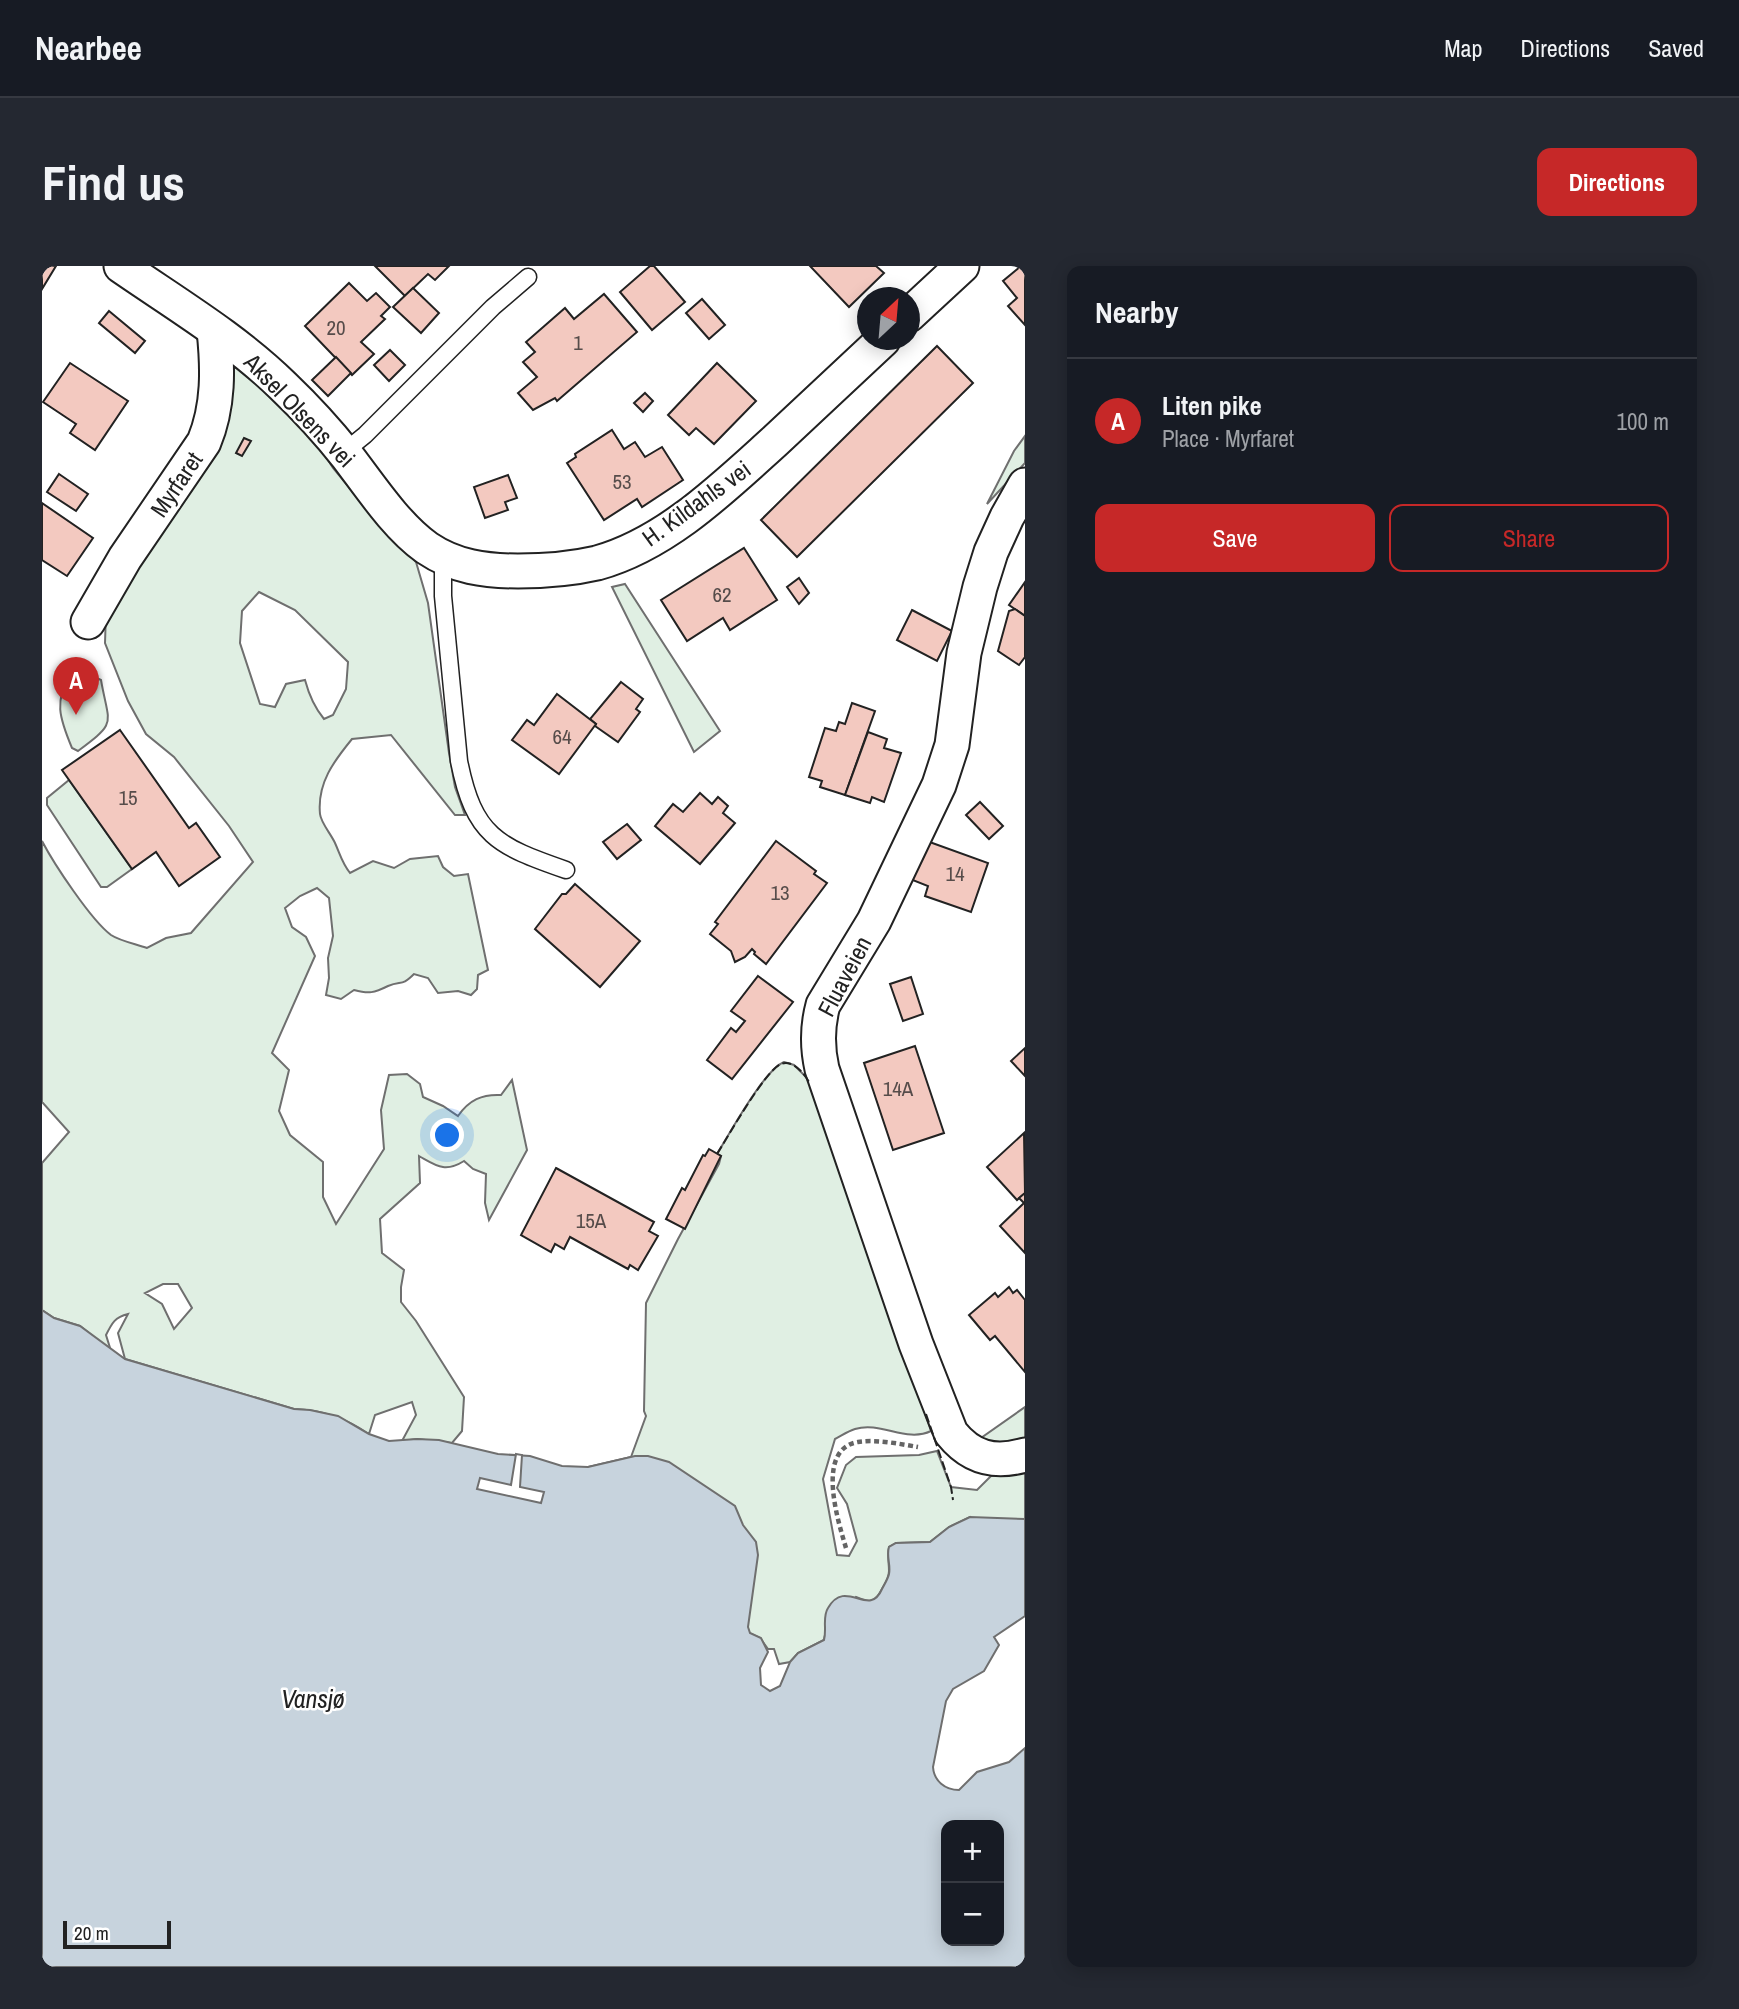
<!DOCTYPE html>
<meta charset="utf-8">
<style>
body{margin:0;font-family:"Archivo Narrow",sans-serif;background:#242831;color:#f1f3f6}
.controls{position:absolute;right:21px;bottom:21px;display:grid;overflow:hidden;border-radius:14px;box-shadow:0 4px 18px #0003}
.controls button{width:63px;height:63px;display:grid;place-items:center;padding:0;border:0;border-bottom:2px solid #363941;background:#171b24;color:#f1f3f6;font:35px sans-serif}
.compass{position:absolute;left:815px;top:21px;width:63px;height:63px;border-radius:50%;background:#171b24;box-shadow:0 4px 18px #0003;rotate:26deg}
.scale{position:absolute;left:21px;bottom:18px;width:108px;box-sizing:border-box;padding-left:7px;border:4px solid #222;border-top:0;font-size:19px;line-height:24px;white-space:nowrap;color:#222;-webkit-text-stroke:5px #fff;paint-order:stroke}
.you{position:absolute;left:406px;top:870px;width:24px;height:24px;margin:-18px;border:5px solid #fff;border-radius:50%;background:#1a73e8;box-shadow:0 0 0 10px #1a73e833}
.badge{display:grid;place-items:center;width:46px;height:46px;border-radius:50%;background:#c62828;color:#fff;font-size:23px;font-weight:700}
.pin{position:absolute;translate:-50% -58px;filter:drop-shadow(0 2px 4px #0008)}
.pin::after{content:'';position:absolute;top:37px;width:24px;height:21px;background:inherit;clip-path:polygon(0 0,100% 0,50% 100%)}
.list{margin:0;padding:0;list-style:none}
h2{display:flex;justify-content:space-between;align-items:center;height:91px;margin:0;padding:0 28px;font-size:30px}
h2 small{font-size:23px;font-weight:400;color:#9ea1a6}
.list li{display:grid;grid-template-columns:46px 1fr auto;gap:21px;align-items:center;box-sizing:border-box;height:126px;padding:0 28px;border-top:2px solid #363941}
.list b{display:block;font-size:26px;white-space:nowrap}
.list p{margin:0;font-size:23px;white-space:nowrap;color:#9ea1a6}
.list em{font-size:23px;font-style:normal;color:#9ea1a6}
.actions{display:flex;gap:14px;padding:21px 28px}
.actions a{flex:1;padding:16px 0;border:2px solid #c62828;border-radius:14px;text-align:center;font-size:24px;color:#c62828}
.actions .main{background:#c62828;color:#fff}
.map{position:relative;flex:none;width:983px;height:1701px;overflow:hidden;border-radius:14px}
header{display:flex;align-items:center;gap:42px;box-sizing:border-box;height:98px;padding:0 35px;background:#171b24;border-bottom:2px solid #363941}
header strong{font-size:33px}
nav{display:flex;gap:38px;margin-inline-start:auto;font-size:24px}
.intro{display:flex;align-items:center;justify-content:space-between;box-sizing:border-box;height:168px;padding:0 42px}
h1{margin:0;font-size:49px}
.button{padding:18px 32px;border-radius:14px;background:#c62828;color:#fff;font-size:24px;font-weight:700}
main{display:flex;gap:42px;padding:0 42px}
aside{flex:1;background:#171b24;border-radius:14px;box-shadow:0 4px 18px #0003}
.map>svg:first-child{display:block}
.green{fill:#e0efe3;stroke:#6f6f6f;stroke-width:2;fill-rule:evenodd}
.water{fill:#c7d3dd;stroke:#6f6f6f;stroke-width:2;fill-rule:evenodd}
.pier{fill:#fff;stroke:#6f6f6f;stroke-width:2}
.building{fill:#f3c9c0;stroke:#222;stroke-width:2}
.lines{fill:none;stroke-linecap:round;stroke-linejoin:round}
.service-casing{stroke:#222;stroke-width:19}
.minor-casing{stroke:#222;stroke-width:37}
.path{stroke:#646464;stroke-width:4.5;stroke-dasharray:5 3.5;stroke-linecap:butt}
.service{stroke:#fff;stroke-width:16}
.minor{stroke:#fff;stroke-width:33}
.fence{stroke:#222;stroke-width:2;stroke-dasharray:9 3.5;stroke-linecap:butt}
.labels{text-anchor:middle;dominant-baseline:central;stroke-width:5;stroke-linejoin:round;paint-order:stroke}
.number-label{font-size:21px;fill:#564c4a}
.street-label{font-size:24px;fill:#222;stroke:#fff}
.water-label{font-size:26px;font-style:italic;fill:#222;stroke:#fff}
</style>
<header>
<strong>Nearbee</strong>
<nav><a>Map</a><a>Directions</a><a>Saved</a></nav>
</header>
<div class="intro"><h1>Find us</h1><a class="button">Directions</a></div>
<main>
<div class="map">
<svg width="983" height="1701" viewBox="0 0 983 1701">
<rect width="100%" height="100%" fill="#fff"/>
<!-- green -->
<g class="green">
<path d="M195,101h4l72,70 20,31 29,35 54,59 12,41 21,150 6,34 10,28h-10l-64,-80 -39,4c-18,22 -35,44 -32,75 1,9 11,20 15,29 5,11 7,20 15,30l23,-12 21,7 16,-9 28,-3 5,11 11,9 14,-2 20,96 -10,5 -1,14 -6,6 -13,-4 -20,2 -10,-15 -14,-4c-13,13 -12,6 -26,12 -14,7 -19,8 -34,4l-13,9 -15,-4 3,-17 -1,-20 5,-22 -4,-38 -12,-10 -17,8 -15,12 7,19 14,10 9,19 -43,97 17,17 -10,41 11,24 33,27v35l13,27 48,-75 -3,-39 8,-35 18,-1 13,10 3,13 20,9 15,10c11,-16 24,-22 43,-21l11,-15 15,70 -38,70 -4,-17 1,-29 -13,-5 -9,-8c-19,12 -27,5 -45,-5l1,27 -40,36 2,34 22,17 -3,17v15l15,19 48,76 -2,34 -10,12 -35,-4 -15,2 14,-26 -4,-13 -37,13 -6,19c-24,-16 -46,-24 -75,-25l-169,-50 -7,-26 10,-19c-13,3 -16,9 -22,21l5,16 -31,-25 -26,-8 -12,-8v-147l27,-31 -27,-30v-261c12,23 49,79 69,94 9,6 25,9 36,13l19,-10 25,-5 62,-71 -24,-36 -55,-69 -28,-23 -18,-33 -23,-58 1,-31 124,-241zM217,326l36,18 53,52 -2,27 -13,26 -9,4c-10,-12 -15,-24 -19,-39l-19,4 -11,23 -15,-3 -20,-61 2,-32zM121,1018h15l14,24 -18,21 -12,-25 -17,-11z"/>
<polygon points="983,170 983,197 945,238 972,185"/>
<polygon points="583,318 678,465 652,486 570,321"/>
<path d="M29,404l13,2 17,8c8,46 17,41 -23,71l-6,-3c-13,-31 -18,-46 -1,-78z"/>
<polygon points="27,514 90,603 65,621 59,621 5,539 5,532"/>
<path d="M742,796l10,3 15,15 64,176 58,175c-25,12 -50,-10 -76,-2 -7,2 -14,7 -20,10l-12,40 14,76 12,1 8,-15 -10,-37 -10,-16 9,-23 10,-8 63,-2 18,-4 14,36 26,3 14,-14 26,-3 8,-4v113l-55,-65 -21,10 -19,15 -34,1 -7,4c-2,9 0,15 0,24 0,5 -3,11 -6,16 -7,15 -12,17 -27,10l-30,33 -2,10 -26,13 -8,9 -11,2 -5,-15h-6l-8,-11 -151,-70 -21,-101 43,-10 15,-41 -2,-5 2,-108 32,-64 41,-75 2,-8 -4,-2c13,-21 47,-84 67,-92z"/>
<polygon points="983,1141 983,1175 958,1179 939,1172"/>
</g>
<!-- water -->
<path class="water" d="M0,1044l12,8 26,8 45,33 169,50 16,1 28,6 31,18 20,7 28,-2 22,1 59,14 32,2 32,10 26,1 47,-11h13l21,6 66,44 8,19 13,17 2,13 -10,72 2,6 11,5 7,14 -8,16 1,17 9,6 10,-5 10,-24 8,-9 26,-13c3,-11 -2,-23 4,-32 18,-31 41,11 54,-19 2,-4 6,-10 7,-15 2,-9 -3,-18 0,-27l7,-4 34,-1 19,-15 21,-10 55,2v97l-31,21 5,8 -15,26 -31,18 -7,12 -13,66c1,14 12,23 26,23l18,-18 32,-10 16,-14v219h-983zM904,1559h53v116h-53z"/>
<!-- pier -->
<polygon class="pier" points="474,1188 480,1189 478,1221 502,1226 499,1237 435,1223 438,1212 469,1219"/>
<!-- building -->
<g class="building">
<polygon points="0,0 14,0 0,23"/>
<polygon points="333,0 407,0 393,14 386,8 363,30"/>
<polygon points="608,0 612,0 643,36 610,64 578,26"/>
<polygon points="768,0 834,0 842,7 807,41"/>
<polygon points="979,0 983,0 983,59 966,40 975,32 961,15"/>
<polygon points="307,17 325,35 334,27 348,41 339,50 343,53 319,76 332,88 310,109 263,60"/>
<polygon points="371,22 397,47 379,67 351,41"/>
<polygon points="562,28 595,66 515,135 513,132 491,144 476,127 495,111 481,96 493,86 484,76 523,42 532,53"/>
<polygon points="660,33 683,59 667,73 644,47"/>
<polygon points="67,45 103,75 93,87 57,57"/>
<polygon points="895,80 931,117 755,291 719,254"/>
<polygon points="348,84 363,99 347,115 332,99"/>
<polygon points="294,91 309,107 286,130 270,114"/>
<polygon points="28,97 86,135 53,184 28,167 34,158 1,136"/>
<polygon points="675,97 714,135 672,178 654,162 647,169 626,149"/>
<polygon points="603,127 611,135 601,146 592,137"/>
<polygon points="570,164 582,183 593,176 603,191 620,181 641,214 600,241 595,233 562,254 525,197 534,191 533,188"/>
<polygon points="202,172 209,175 200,190 194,187"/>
<polygon points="17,208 46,228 34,245 5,226"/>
<polygon points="466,209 475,232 463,236 466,244 443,252 432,221"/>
<polygon points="0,237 51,272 25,310 0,294"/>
<polygon points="702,282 735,334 688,364 681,352 645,375 619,334"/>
<polygon points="757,312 767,327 757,338 745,321"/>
<polygon points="983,316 983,350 967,339"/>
<polygon points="973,343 983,350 983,391 977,399 956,385 967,345"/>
<polygon points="870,344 910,365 895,395 855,374"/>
<polygon points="579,416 601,433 594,443 598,446 576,476 553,460 554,458 548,453"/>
<polygon points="515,428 554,458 517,508 470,474 485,454 492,459"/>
<polygon points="810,437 833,445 803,529 778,521 780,515 767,511 783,462 794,465 797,456 803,458"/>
<polygon points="78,464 147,562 154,557 178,591 137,620 114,586 90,603 20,504"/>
<polygon points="826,466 845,473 842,482 859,487 842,536 830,531 828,537 803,529"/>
<polygon points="658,527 670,538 676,531 686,540 681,547 693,557 658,598 613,560 631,538 641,546"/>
<polygon points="938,536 961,560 947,573 924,549"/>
<polygon points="585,558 599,574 575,593 561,576"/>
<polygon points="882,574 946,597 929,646 883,630 886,620 868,613"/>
<polygon points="734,575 774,605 772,608 785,617 724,698 712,688 713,686 710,683 703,691 693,696 689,685 668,668 676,658 673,656"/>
<polygon points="533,618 598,675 558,721 493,663 520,628 524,628"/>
<polygon points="716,710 751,736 690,813 665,794 689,762 694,766 703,755 689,745"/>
<polygon points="869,711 881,748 861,755 848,718"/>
<polygon points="873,780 902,867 851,884 822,797"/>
<polygon points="983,782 983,810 969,795"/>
<polygon points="982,867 983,927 975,934 945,901"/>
<polygon points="667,883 679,890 643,963 624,953 640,922 643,924 661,889 663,890"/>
<polygon points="514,902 612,956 607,965 616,970 596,1004 588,999 586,1003 528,971 522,983 513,978 509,986 479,969"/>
<polygon points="983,927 983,987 958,960 982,937 977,932"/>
<polygon points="967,1021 971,1027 975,1024 983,1034 983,1106 953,1070 948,1074 927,1049 953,1027 956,1031"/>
</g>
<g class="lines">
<!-- service casing -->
<g class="service-casing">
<g id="service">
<polyline points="302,186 323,169 451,41 486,11"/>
<path d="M405,294l-4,10v26l16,165c15,75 38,85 107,109"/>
</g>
</g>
<!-- minor casing -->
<g class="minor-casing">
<g id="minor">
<path d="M79,0c55,38 114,73 162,120 22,21 45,46 64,70 23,30 49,70 80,92 28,19 58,23 91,23 26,0 53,-2 79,-8 69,-19 126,-75 178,-122 36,-34 72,-67 108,-101"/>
<polyline points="867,49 920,0"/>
<path d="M983,219l-18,32 -16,35 -11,35 -16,66 -12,92 -13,40 -65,136 -51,84c-6,22 -6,42 -1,64l94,275 35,89c20,25 43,31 74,22"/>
<path d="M46,356l37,-64 79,-116c15,-36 14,-74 10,-112"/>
</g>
</g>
<!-- path -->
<path class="path" d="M804,1282c-8,-27 -31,-99 12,-106 18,-3 42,2 60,5"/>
<!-- service -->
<use href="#service" class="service"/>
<!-- minor -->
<use href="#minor" class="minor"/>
<!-- fence -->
<g class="fence">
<path d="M675,888c10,-16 50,-86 64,-90 12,-5 24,10 29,20"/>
<polyline points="884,1148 909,1221 911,1234"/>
</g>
</g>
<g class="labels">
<!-- number labels -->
<g class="number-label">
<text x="294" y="61">20</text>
<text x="536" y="76">1</text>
<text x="580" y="215">53</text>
<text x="680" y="328">62</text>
<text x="520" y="470">64</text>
<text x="86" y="531">15</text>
<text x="913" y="607">14</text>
<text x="738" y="626">13</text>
<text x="856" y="822">14A</text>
<text x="549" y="954">15A</text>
</g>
<!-- street labels -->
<g class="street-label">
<text transform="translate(258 144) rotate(46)">Aksel Olsens vei</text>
<text transform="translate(134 218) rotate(-56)">Myrfaret</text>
<text transform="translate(654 237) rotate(-36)">H. Kildahls vei</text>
<text transform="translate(802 710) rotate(-62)">Fluaveien</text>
</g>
<!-- water labels -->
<g class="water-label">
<text x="271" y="1432">Vansjø</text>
</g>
</g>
</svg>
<div class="controls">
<button>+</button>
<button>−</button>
</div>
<svg class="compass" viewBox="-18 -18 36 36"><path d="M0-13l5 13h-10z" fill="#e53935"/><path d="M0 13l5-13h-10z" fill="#9ea1a6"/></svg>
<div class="scale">20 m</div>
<div class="you"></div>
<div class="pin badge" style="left:34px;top:449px">A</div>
</div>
<aside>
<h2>Nearby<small></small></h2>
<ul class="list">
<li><span class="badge">A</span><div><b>Liten pike</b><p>Place · Myrfaret</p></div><em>100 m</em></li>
</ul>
<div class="actions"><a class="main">Save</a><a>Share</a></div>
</aside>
</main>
